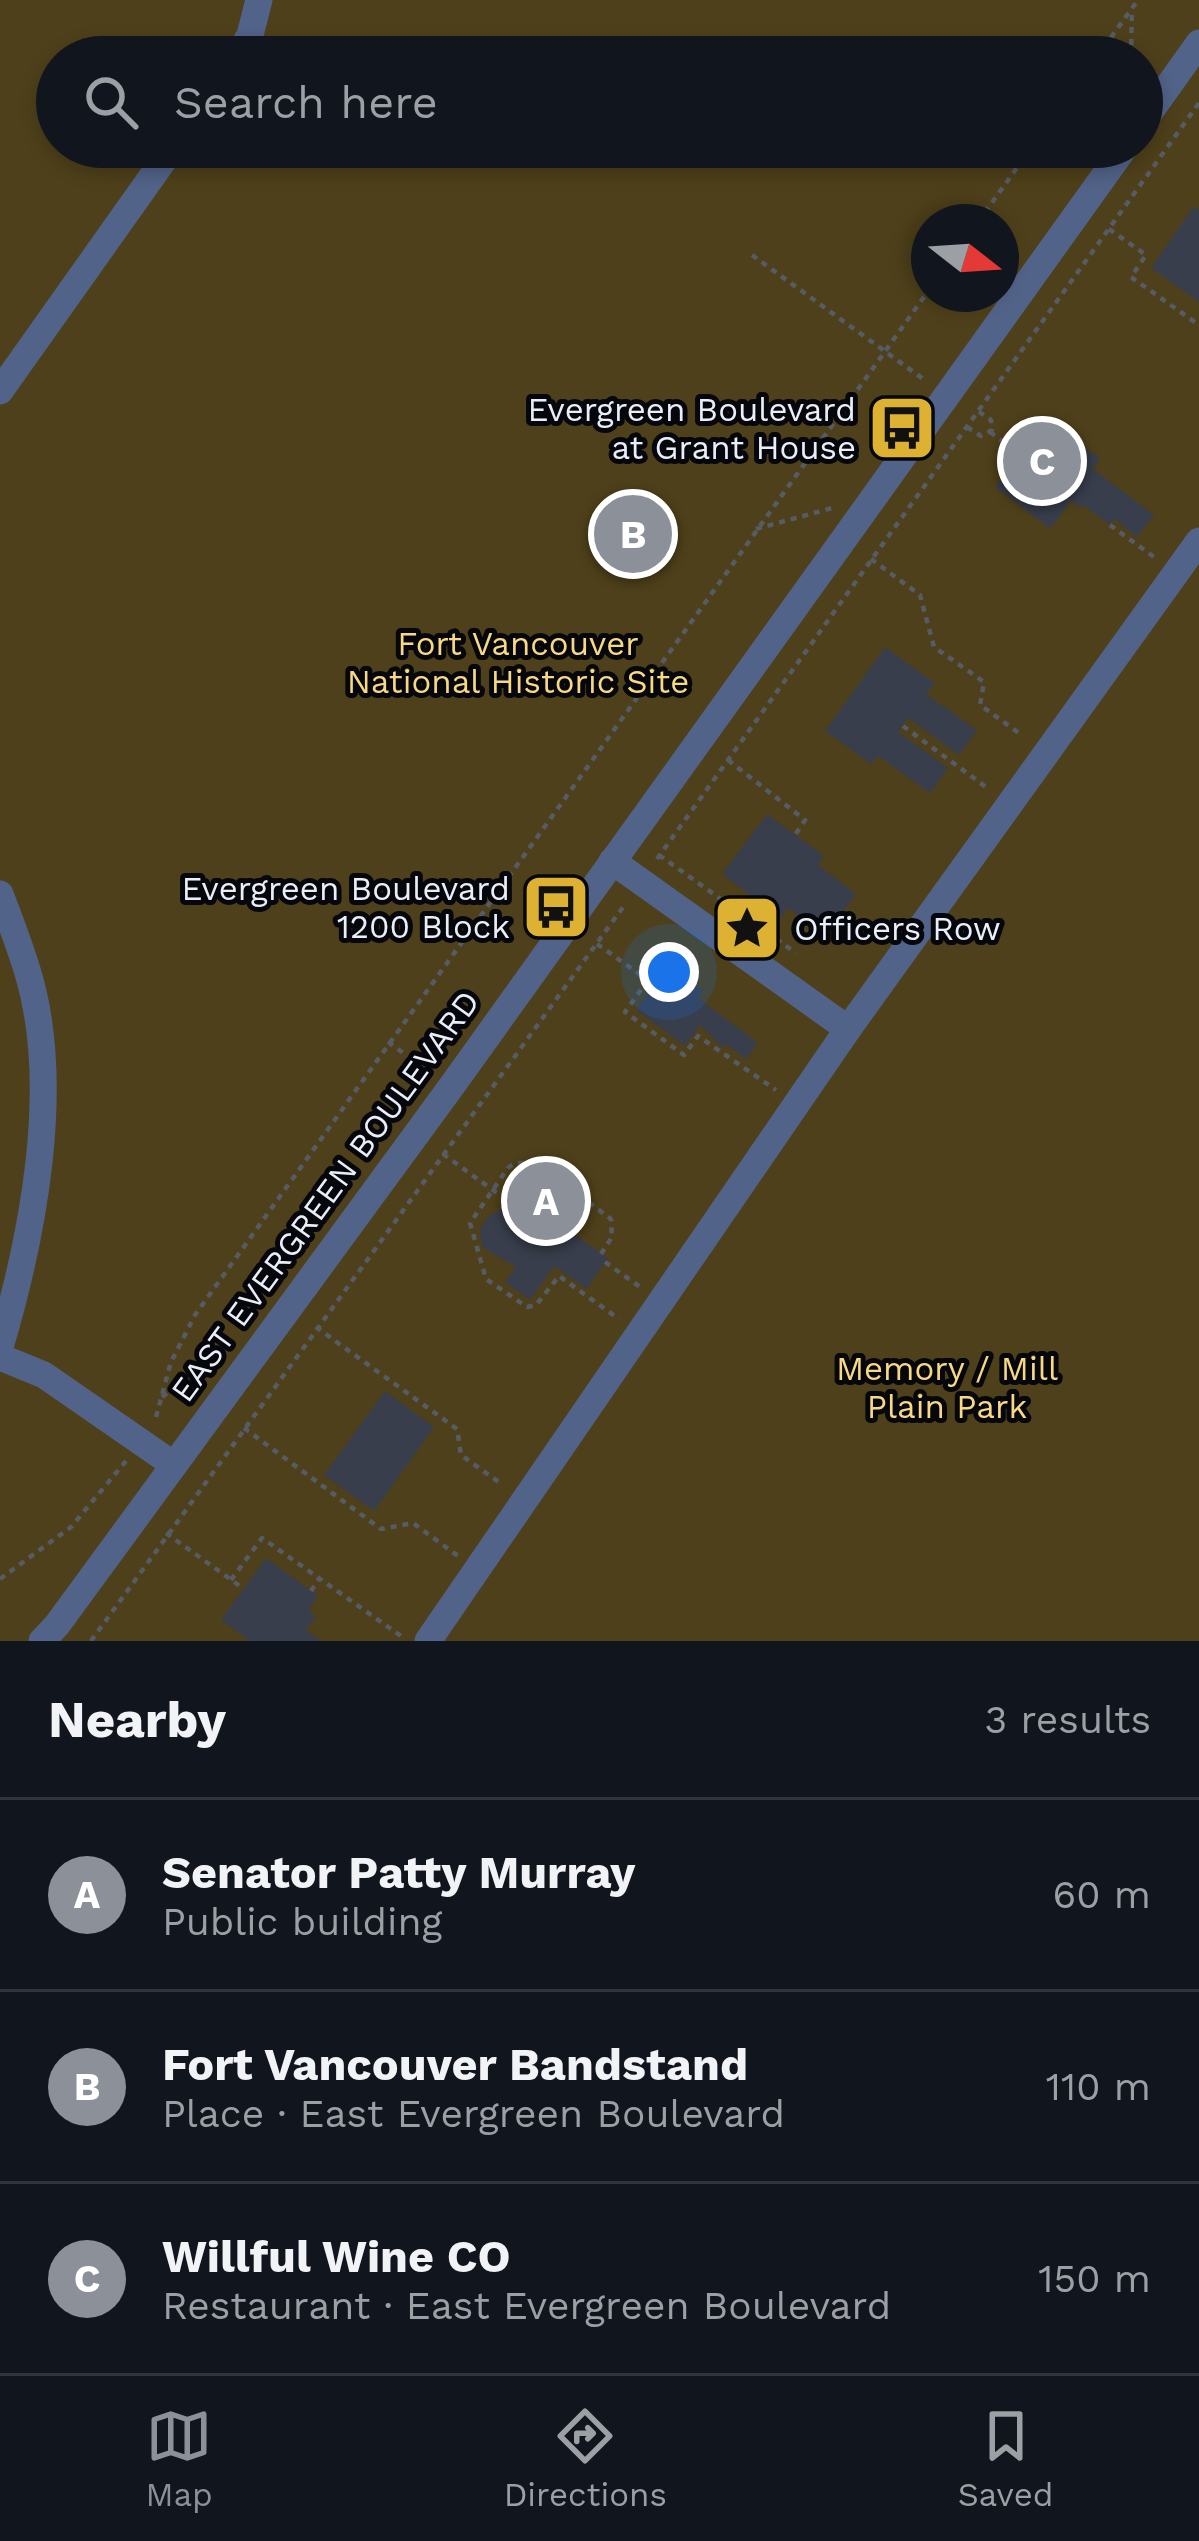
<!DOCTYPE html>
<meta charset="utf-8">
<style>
body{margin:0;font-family:"Work Sans",sans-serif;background:#1a1f27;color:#f1f3f6}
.compass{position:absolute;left:911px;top:204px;width:108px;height:108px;border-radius:50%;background:#11161e;box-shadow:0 6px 18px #0003;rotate:107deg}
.you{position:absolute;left:669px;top:972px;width:42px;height:42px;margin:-30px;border:9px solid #fff;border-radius:50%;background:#1a73e8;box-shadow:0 0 0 18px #1a73e833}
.badge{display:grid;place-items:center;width:78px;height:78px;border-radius:50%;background:#8c9099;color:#fff;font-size:39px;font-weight:700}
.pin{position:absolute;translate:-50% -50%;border:6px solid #fff;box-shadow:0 3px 12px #0006}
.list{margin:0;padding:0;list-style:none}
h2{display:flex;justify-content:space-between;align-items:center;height:156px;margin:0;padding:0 48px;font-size:51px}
h2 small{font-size:39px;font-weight:400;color:#9c9fa4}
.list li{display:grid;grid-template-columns:78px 1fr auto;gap:36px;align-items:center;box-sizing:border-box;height:192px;padding:0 48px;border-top:3px solid #30353c}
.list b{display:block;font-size:45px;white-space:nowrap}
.list p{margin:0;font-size:39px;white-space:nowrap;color:#9c9fa4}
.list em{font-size:39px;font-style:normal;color:#9c9fa4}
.icon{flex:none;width:66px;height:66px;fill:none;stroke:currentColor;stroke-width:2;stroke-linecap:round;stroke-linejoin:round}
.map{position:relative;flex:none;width:1199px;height:1641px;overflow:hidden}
.search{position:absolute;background:#11161e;box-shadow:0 6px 18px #0003;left:36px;right:36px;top:36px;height:132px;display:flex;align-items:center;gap:30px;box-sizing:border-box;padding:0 42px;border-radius:66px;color:#9c9fa4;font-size:45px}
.sheet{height:732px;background:#11161e}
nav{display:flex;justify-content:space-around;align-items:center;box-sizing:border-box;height:168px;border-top:3px solid #30353c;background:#11161e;font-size:33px;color:#9c9fa4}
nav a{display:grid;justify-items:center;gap:6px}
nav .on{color:#8c9099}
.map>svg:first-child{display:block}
.green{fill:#4e401a;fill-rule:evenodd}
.building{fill:#383e4b}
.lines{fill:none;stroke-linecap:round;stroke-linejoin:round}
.path{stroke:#565c66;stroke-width:4.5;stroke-dasharray:6 6;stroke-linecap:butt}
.minor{stroke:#526389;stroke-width:27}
.labels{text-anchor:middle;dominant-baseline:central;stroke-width:10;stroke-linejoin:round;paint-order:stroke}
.poi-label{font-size:33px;fill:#eaeef6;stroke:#05070c;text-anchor:end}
.park-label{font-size:33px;fill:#f9d883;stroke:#05070c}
.street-label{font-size:33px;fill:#eaeef6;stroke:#05070c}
</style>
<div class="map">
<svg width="1199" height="1641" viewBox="0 0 1199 1641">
<rect width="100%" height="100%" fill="#171d28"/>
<!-- green -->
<path class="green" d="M0,0h1199v1641h-1199zM57,57h1085v90h-1085zM929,222h72v72h-72z"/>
<!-- building -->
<g class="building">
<polygon points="1194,206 1199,210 1199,302 1151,268"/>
<polygon points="1046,419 1100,459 1093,469 1154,515 1137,537 1114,519 1110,525 1083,505 1081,508 1071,501 1050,529 995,487"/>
<circle cx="633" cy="534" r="16"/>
<polygon points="885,647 935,683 926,694 977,730 959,755 908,718 898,732 948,768 930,793 878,756 871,764 825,731"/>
<polygon points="767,814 824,856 818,865 856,894 825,936 788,908 781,918 722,874"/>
<polygon points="669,966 703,991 698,998 758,1043 746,1059 726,1044 723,1048 700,1025 685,1046 636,1010"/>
<polygon points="526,1171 575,1205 561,1225 608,1258 587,1289 554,1266 530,1300 505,1282 516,1267 482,1247 480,1229 490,1214 497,1213"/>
<polygon points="385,1391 434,1427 374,1511 324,1475"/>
<polygon points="266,1558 318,1596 308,1610 316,1616 306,1630 321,1641 250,1641 221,1620"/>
</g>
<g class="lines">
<!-- path -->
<g class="path">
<polyline points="1097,57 1138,0"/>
<polyline points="1131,57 1132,9"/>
<polyline points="978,222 1032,147"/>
<polyline points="1109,229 1146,255 1131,277 1199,325"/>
<polyline points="752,255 926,381"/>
<polyline points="967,427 981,436 992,430 991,420 978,411"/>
<polyline points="990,432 1020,454"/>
<polyline points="1110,525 1154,557"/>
<polyline points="756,529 832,508"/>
<polyline points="871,559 920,595 934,647 984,682 980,705 1023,736"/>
<polyline points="903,726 990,790"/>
<polyline points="728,760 805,820 795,835"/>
<polyline points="659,855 796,953"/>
<polyline points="657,859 1199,103"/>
<polyline points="742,915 754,899"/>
<polyline points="597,944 655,985"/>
<polyline points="648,980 625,1012 684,1055 698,1036 776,1090"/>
<polyline points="388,1042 427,1070"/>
<polyline points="443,1154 504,1198"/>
<polyline points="601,1254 612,1237 611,1219 536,1163 515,1163 508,1168 470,1223 486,1279 527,1307 536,1305 559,1276 619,1319"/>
<polyline points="605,1262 640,1287"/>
<polyline points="316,1327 457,1429 461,1455 503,1485"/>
<polyline points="162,1397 187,1377 202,1384"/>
<polyline points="156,1417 171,1362 195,1315 929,290"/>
<polyline points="244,1428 381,1529 413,1523 458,1556"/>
<polyline points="166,1533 244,1589"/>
<polyline points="0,1579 71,1527 126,1461"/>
<polyline points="231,1580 262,1538 401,1636"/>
<polyline points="311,1591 319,1579"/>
<polyline points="91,1641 626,903"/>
</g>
<!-- minor -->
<g class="minor">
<polyline points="237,57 250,35 259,0"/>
<polyline points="1142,123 1199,43"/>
<polyline points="0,391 173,147"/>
<polyline points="612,861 848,1029"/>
<path d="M0,894c10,26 20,52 28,79 34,113 5,263 -28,374"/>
<polyline points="0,1357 44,1375 174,1465"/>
<polyline points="42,1641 57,1625 451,1087 1125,147"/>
<polyline points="428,1641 848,1029 1199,541"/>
</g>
</g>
<!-- icons -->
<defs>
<g id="bus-square" transform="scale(3.45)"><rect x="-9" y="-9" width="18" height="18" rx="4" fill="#ddb233" stroke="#05070c"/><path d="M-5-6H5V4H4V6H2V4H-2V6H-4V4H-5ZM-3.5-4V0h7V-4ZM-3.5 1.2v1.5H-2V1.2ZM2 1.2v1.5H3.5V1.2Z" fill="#111"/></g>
<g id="sight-square" transform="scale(3.45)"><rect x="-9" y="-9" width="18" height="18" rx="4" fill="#ddb233" stroke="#05070c"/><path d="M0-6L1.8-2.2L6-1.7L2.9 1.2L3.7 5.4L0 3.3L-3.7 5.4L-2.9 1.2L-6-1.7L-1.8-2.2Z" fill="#111"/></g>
</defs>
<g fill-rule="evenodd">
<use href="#bus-square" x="902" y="428"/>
<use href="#bus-square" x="556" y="907"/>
<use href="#sight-square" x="747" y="928"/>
</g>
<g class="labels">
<!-- poi labels -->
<g class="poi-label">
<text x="856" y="409">Evergreen Boulevard<tspan x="856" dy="38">at Grant House</tspan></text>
<text x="510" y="888">Evergreen Boulevard<tspan x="510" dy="38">1200 Block</tspan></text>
<text x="794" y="928" text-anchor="start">Officers Row</text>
</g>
<!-- park labels -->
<g class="park-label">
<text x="518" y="643">Fort Vancouver<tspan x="518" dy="38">National Historic Site</tspan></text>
<text x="947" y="1368">Memory / Mill<tspan x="947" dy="38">Plain Park</tspan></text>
</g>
<!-- street labels -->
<g class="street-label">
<text transform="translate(325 1196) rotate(-54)">EAST EVERGREEN BOULEVARD</text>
</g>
</g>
</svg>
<svg class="compass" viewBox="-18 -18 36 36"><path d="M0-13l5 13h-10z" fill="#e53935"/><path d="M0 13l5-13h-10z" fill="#9c9fa4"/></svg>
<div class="you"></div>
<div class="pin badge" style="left:546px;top:1201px">A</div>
<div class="pin badge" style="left:633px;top:534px">B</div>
<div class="pin badge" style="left:1042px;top:461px">C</div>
<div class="search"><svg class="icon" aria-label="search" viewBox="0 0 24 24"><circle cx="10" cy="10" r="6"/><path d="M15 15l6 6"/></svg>Search here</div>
</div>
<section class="sheet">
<h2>Nearby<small>3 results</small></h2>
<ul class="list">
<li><span class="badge">A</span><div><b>Senator Patty Murray</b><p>Public building</p></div><em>60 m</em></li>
<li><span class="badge">B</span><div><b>Fort Vancouver Bandstand</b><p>Place · East Evergreen Boulevard</p></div><em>110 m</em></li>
<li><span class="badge">C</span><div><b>Willful Wine CO</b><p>Restaurant · East Evergreen Boulevard</p></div><em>150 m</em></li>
</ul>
</section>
<nav>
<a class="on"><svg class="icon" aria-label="map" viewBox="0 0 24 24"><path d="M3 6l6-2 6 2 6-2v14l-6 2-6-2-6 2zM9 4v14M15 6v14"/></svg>Map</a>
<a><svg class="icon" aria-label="directions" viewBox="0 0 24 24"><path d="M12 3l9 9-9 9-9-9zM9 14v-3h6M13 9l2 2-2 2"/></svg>Directions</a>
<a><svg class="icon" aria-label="saved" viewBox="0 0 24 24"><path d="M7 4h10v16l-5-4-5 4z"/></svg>Saved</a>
</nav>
